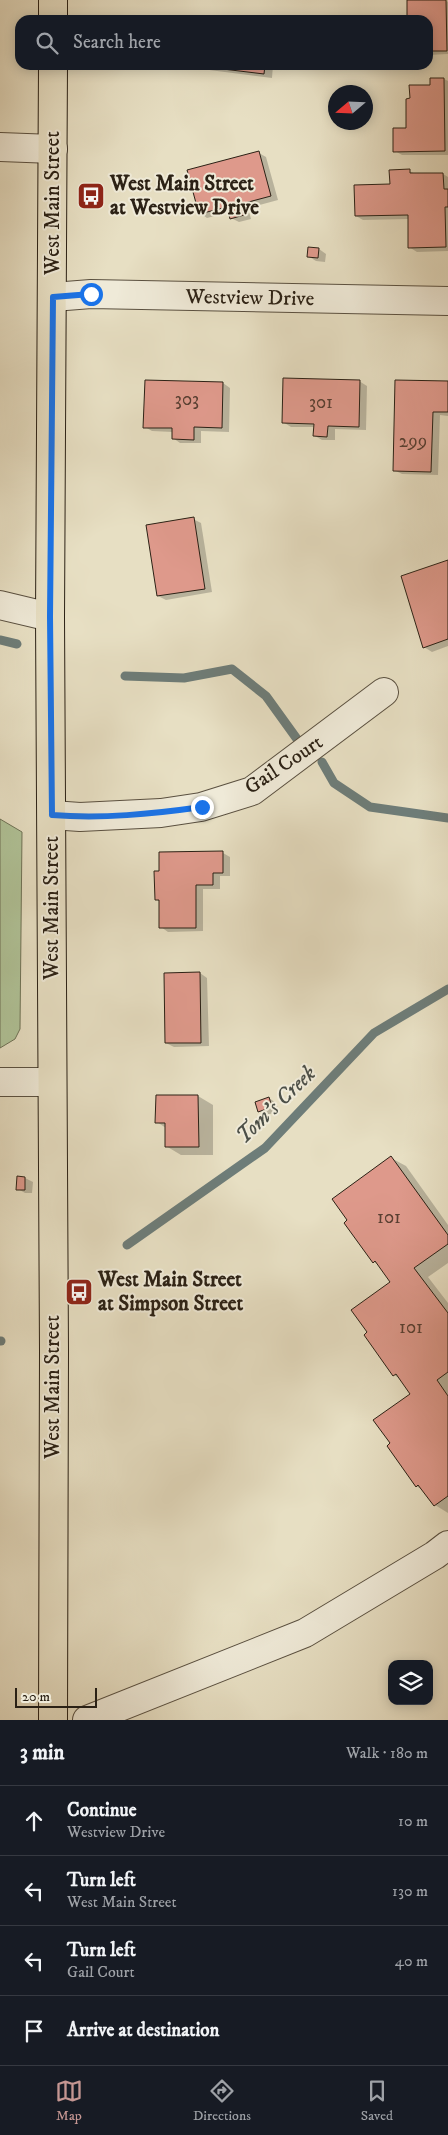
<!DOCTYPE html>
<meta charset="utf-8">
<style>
body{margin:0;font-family:"IM FELL DW Pica",serif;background:#20242c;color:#f1f3f6}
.controls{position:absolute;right:15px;bottom:15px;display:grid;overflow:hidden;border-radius:10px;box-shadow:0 2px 12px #0003}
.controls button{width:45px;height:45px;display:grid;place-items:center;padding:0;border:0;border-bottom:1px solid #363941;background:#171b24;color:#f1f3f6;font:25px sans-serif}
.compass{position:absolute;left:328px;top:85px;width:45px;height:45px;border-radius:50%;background:#171b24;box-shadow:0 2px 12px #0003;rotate:251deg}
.scale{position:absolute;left:15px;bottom:12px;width:82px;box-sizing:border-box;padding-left:5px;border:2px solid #2b2115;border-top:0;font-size:14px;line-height:18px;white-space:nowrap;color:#2b2115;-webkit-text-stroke:4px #efead8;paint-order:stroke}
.stop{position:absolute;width:15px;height:15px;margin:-11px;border:4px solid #1a73e8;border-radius:50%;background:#fff}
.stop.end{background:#1a73e8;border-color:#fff;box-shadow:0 1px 5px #0008}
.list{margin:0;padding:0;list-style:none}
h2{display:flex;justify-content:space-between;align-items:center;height:65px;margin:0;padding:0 20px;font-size:21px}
h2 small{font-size:16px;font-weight:400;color:#9ea1a6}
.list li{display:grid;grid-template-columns:32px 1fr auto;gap:15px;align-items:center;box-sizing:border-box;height:70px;padding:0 20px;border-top:1px solid #363941}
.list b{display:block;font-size:19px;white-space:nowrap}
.list p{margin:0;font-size:16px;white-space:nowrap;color:#9ea1a6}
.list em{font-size:16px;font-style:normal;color:#9ea1a6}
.icon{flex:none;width:28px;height:28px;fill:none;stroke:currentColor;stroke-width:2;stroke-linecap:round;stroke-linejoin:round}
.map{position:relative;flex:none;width:448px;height:1720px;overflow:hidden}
.search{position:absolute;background:#171b24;box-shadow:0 2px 12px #0003;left:15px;right:15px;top:15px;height:55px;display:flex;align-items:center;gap:12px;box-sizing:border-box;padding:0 18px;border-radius:15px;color:#9ea1a6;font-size:19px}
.sheet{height:345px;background:#171b24}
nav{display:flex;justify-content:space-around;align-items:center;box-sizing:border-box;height:70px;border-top:1px solid #363941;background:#171b24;font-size:14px;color:#9ea1a6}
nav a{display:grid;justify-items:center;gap:2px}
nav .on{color:#c59692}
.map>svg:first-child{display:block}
.green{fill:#b0c398;stroke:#6e7256}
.shadow{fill:#0003}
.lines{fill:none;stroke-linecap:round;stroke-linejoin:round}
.stream{stroke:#6e7d79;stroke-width:9}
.building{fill:#de998b;stroke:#2b2115}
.minor-casing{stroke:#5a5040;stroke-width:30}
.major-casing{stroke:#2b2115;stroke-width:30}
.minor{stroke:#efead8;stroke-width:28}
.major{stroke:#e7dfc3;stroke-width:28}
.route{stroke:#1a73e8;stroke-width:6}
.labels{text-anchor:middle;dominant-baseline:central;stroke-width:4;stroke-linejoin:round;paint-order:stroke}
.number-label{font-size:19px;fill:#583f32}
.poi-label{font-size:21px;font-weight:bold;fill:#2b2115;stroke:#efead8;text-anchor:start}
.street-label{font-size:21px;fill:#2b2115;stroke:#efead8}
.water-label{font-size:22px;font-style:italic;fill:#4c4f47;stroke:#efead8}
</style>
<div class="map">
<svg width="448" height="1720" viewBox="0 0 448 1720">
<rect width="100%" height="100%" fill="#e7dfc3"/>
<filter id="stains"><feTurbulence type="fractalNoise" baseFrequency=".004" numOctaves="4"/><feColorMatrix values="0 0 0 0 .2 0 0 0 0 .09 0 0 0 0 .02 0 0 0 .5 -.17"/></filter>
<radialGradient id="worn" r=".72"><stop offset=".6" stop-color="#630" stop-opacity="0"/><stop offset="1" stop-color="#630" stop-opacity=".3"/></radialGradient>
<!-- green -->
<polygon class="green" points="0,819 22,832 20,1029 15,1039 0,1048"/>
<!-- shadow -->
<g class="shadow">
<polygon points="445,0 448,2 448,54 428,55 428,20 409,20"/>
<polygon points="182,65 273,65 272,78 186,67"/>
<polygon points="444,79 448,81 448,155 402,155 395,151 432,86 432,80"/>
<polygon points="259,153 266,157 278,200 248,208 251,219 239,222 231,218 230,212 207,218 200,213"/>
<polygon points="409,171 416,174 443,174 448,177 448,251 417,252 409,247 409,219 363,220 356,216"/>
<polygon points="319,249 326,254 325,262 316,261 308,256"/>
<polygon points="359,381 367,386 366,430 335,429 335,440 322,440 315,436 315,427 291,427 283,422"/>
<polygon points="223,383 230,388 229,432 201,431 201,443 180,443 173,438 173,432 152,431 145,427"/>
<polygon points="448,383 448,416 440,415 438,475 402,474 394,470"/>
<polygon points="193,519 201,523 212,592 166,600 158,596"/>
<polygon points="448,561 448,646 432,652 424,647"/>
<polygon points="223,853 230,857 230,876 220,876 220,889 203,889 203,931 168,932 161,927 160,902 156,899"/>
<polygon points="200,973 207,978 209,1046 174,1047 166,1043"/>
<polygon points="157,1096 198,1096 213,1105 213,1155 181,1155 166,1146 166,1128 157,1122"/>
<polygon points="269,1098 276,1103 279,1111 267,1115 259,1111"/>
<polygon points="391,1158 406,1166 448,1225 448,1263 428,1277 448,1303 448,1513 435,1505 423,1490 416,1486 392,1443 412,1394 402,1380 394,1375 392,1282 379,1265 374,1262 345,1222"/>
<polygon points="25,1178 33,1182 32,1193 25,1193 18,1189"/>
</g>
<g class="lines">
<!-- stream -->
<g class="stream">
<polyline points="0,640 17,644"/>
<polyline points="125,676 184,678 232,669 266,696 297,739"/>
<polyline points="322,762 334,783 370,807 448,818"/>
<polyline points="127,1245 265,1148 374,1033 448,989"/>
<polyline points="0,1341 1,1341"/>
</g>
</g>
<!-- building -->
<g class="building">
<polygon points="407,0 446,0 447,51 428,51 428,20 407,20"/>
<polygon points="183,16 214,20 182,20"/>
<polygon points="190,65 265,65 264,74"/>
<polygon points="430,78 444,78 445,151 393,152 393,128 406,128 406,99 410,98 409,85 430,85"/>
<polygon points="259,151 271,196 241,204 244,215 230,219 227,207 199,214 187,170"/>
<polygon points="410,169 410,173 443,173 444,189 448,189 448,207 445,207 446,247 408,248 408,215 355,216 354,185 390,184 389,170"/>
<polygon points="308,247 319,248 318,258 307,257"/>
<polygon points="283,378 360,380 359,427 328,426 327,437 313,436 314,424 282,423"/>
<polygon points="145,380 223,382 222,428 194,427 194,440 172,439 172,428 143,428"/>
<polygon points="395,380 448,381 448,412 433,412 431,472 393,471"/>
<polygon points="194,517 205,589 157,596 146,525"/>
<polygon points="448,560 448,639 423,648 401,576"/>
<polygon points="223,851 223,873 213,873 213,885 196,885 196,928 159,928 159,900 155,900 154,871 159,871 159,852"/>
<polygon points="200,972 201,1043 165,1043 164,973"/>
<polygon points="156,1095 198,1095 199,1147 165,1147 165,1123 155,1123"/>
<polygon points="269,1097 272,1107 258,1112 255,1102"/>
<polygon points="391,1156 448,1235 448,1244 414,1268 448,1313 448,1372 437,1380 448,1396 448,1496 434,1506 418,1485 416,1487 387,1446 390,1443 373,1420 410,1394 396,1374 393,1376 364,1335 367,1332 351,1310 390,1282 375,1261 373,1263 344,1223 347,1220 332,1199"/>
<polygon points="17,1176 25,1177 25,1190 16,1190"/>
</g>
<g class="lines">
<!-- minor casing -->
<g class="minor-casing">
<g id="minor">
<polyline points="0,147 53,149"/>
<polyline points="53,297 91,294 448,301"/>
<polyline points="0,605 50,617"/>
<polyline points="52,815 80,817 161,813 201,807 252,791 384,692"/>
<polyline points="0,1082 51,1082"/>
<polyline points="87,1720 305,1633 435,1555 448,1545"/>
</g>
</g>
<!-- major casing -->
<g class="major-casing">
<g id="major">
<polyline points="53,20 53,0"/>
<polyline points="53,1720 54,1351 50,617 53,65"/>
</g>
</g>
<!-- minor -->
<use href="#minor" class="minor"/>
<!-- major -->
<use href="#major" class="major"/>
</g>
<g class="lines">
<!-- route -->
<path class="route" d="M91,294l-38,3 -3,320 2,198c50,4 100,-1 150,-8"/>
</g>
<!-- icons -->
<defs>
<g id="bus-square" transform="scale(1.4375)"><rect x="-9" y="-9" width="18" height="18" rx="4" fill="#8f2418" stroke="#efead8"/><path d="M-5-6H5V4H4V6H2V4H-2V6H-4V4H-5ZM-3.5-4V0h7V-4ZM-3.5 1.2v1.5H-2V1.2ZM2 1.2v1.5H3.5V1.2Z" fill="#fff"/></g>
</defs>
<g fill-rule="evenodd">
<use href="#bus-square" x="91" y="196"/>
<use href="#bus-square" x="79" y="1292"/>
</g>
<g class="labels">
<!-- number labels -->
<g class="number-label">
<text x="187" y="399">303</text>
<text x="321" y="402">301</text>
<text x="413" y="441">299</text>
<text x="389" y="1217">101</text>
<text x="411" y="1327">101</text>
</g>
<!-- poi labels -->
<g class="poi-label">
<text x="110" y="184">West Main Street<tspan x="110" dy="24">at Westview Drive</tspan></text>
<text x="98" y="1280">West Main Street<tspan x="98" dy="24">at Simpson Street</tspan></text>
</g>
<!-- street labels -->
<g class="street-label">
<text transform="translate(53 203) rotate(-90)">West Main Street</text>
<text transform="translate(250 298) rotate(1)">Westview Drive</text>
<text transform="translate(284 765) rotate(-34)">Gail Court</text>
<text transform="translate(52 908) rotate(-90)">West Main Street</text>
<text transform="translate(53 1387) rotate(-90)">West Main Street</text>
</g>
<!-- water labels -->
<g class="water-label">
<text transform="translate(276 1105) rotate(-44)">Tom's Creek</text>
</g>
</g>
<rect width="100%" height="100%" filter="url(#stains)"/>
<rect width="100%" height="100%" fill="url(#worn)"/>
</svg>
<div class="controls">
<button><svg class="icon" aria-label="layers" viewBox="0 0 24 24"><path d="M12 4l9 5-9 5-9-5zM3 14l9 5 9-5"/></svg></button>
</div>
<svg class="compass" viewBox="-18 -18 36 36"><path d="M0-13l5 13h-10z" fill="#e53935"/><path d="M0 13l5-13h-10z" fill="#9ea1a6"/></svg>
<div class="scale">20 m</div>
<div class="stop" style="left:91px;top:294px"></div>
<div class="stop end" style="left:202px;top:807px"></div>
<div class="search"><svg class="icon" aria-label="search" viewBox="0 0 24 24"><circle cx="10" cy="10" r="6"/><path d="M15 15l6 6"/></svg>Search here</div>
</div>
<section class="sheet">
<h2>3 min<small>Walk · 180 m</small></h2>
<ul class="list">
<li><svg class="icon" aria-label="ahead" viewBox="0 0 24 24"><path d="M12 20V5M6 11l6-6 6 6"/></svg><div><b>Continue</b><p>Westview Drive</p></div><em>10 m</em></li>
<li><svg class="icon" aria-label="left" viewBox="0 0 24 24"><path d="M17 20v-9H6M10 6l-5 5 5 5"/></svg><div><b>Turn left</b><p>West Main Street</p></div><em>130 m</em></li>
<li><svg class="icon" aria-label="left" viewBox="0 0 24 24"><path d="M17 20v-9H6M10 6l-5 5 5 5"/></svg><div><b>Turn left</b><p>Gail Court</p></div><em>40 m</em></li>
<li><svg class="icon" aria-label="arrive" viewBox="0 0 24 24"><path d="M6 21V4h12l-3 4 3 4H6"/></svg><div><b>Arrive at destination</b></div></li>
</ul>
</section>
<nav>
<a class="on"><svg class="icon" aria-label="map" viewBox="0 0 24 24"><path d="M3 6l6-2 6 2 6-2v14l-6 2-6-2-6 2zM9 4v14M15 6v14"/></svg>Map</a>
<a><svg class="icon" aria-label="directions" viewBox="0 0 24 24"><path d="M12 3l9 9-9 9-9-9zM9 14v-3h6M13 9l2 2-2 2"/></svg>Directions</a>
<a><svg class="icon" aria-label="saved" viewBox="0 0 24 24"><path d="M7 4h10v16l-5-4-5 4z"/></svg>Saved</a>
</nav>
